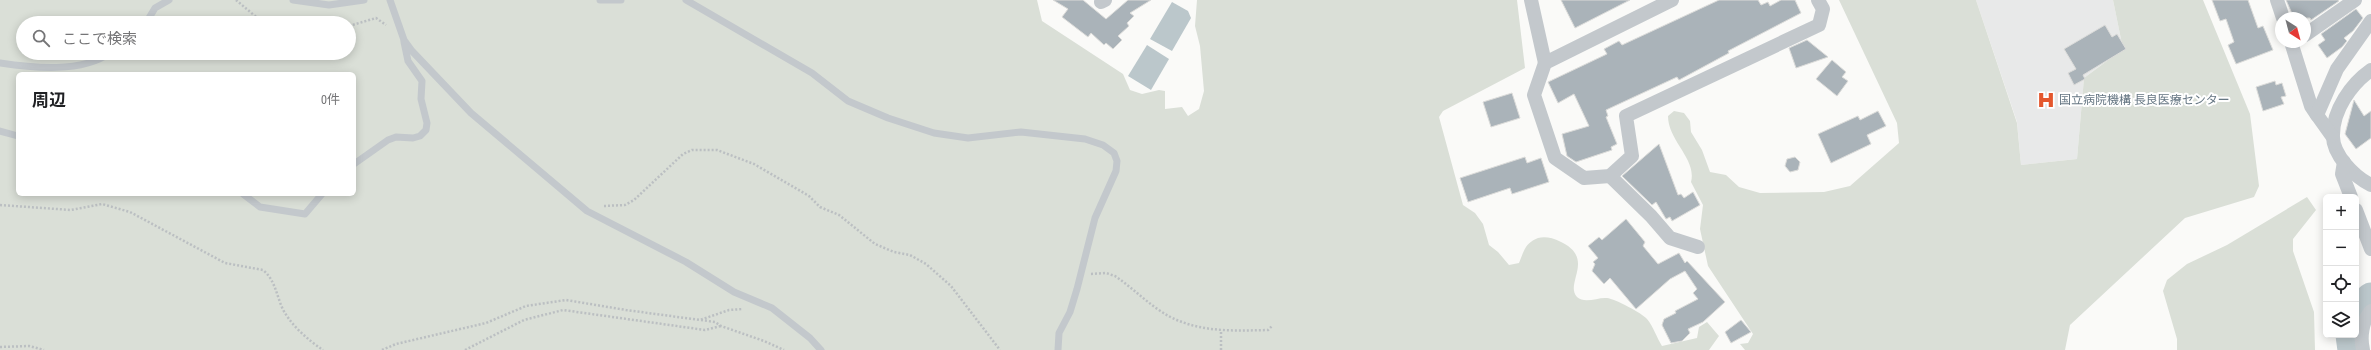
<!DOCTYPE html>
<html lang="ja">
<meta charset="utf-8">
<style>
body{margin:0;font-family:"Archivo Narrow","Noto Sans JP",sans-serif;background:#f6f6f6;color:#202124}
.controls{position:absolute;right:12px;bottom:12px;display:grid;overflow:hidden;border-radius:6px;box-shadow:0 2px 10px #0003}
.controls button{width:36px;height:36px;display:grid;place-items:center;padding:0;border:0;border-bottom:1px solid #e0e0e0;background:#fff;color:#202124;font:20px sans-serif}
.compass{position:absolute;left:2275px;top:12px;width:36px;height:36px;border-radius:50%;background:#fff;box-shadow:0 2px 10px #0003;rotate:144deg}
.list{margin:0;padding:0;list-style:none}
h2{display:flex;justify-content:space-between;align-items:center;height:52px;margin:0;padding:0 16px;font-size:17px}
h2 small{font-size:13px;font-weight:400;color:#757577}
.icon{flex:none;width:22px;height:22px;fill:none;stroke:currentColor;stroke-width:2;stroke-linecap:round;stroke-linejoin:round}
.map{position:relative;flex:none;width:2371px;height:350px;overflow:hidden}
.search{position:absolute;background:#fff;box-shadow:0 2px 10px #0003;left:16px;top:16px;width:340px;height:44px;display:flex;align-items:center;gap:10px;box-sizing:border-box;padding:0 14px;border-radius:22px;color:#757577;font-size:15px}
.panel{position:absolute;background:#fff;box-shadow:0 2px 10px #0003;left:16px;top:72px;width:340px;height:124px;border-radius:6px}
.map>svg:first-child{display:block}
.built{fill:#e8e9e9}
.green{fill:#dadfd7;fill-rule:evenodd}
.water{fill:#bbc7cb}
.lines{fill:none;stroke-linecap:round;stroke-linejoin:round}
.river{stroke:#bbc7cb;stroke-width:29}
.building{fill:#aab3b9;stroke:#dcdcda}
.path{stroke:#bbbfc2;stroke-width:2.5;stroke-dasharray:2 2;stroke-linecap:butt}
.service{stroke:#c3c8cc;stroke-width:7}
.minor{stroke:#c3c8cc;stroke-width:14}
.labels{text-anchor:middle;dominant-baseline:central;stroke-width:4;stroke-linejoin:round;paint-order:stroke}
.poi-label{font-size:12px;fill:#657683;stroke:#fff;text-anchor:start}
</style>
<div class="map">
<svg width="2371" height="350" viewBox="0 0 2371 350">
<rect width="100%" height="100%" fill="#fafaf8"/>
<!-- built -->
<polygon class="built" points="1976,0 2113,0 2123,49 2084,78 2077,159 2021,165 2017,122"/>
<!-- green -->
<g class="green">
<path d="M0,0h1037l5,21 81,53 7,16 12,4 17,-4 6,1v18l17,-2 6,9 11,-7 5,-18 -4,-45 -5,-20 2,-26h320l8,68 -82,43 -4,6 24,88 12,8 8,11 6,21 9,7 11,13 10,-2c5,-12 6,-20 19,-25 7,-2 15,0 21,3 38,17 5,42 18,56 8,7 21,0 30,1 8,1 35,15 40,21 6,7 10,19 15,27l35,-8 2,-11 8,-5 12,14 -10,14h-1709zM23,23h326v30h-326zM18,74h336v120h-336z"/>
<path d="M1839,0h137l41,123 4,42 56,-6 7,-81 39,-29 -10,-49h90l47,114 9,72 -5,11 -69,21 -115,107 -5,25h-320l-5,-6 8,-1 5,-9 -45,-68 -8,-37 3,-24 -12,-23c6,-23 -23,-41 -23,-66l6,-5 10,2 6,8 1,11 11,18 8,22 16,3 13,12 21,6 64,-1 26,-6 49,-43 -2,-20z"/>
<polygon points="2307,197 2316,210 2293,239 2293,251 2314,312 2315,350 2177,350 2177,339 2163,291 2167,280 2187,264 2227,245"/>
</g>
<!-- water -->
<g class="water">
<polygon points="1172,2 1188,11 1191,18 1172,51 1150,39"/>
<polygon points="1147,45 1169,59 1151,90 1128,76"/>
</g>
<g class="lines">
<!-- river -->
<g class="river">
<polyline points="2356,315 2365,302 2371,297"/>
<polyline points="2350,335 2352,350"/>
</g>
</g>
<!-- building -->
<g class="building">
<polygon points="1053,0 1083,0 1106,19 1128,0 1151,0 1130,13 1134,16 1127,23 1129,26 1118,36 1122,40 1113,49 1106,43 1104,45 1091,33 1088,37 1062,17 1068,9"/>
<polygon points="1561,0 1630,0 1575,28"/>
<polygon points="1719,0 1758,0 1761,5 1768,2 1770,6 1781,0 1795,0 1801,13 1728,51 1729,53 1679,80 1677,77 1606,110 1608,116 1606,117 1617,144 1611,147 1612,150 1576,162 1567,156 1562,134 1589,126 1574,94 1558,103 1548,82 1607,54 1604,49 1619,41 1622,45"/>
<polygon points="2212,0 2248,0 2258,28 2263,26 2273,50 2236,64 2228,45 2234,42 2226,19 2220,21"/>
<polygon points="2286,0 2338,0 2339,1 2311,20 2310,18 2294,18"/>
<polygon points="2356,9 2363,18 2353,31 2344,38 2347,41 2342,47 2327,58 2318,45 2325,40 2321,34"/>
<polygon points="2105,25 2112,37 2117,34 2126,49 2083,75 2085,79 2074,85 2068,73 2076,69 2064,49"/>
<polygon points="1807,40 1828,57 1796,68 1789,48"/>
<polygon points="1832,60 1846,72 1842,77 1848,81 1837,96 1816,79"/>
<polygon points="2275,81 2276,85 2282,83 2286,96 2281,97 2284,104 2263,111 2256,87"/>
<polygon points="1512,93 1520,118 1491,127 1483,102"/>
<polygon points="2354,100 2364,116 2371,111 2371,138 2356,149 2345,134"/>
<polygon points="1878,111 1886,126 1867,135 1871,144 1831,163 1818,134 1858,116 1860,120"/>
<polygon points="1659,144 1678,195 1681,194 1684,198 1693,192 1700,205 1672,221 1670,217 1666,219 1656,202 1652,205 1622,176"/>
<polygon points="1525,157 1527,163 1541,158 1549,182 1512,194 1510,188 1468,202 1460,178"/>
<polygon points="1795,157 1800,162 1798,170 1790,172 1785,166 1787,159"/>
<polygon points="1626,219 1645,242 1643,246 1658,264 1679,253 1685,263 1687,261 1725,302 1703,322 1688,329 1690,333 1682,341 1671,343 1662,325 1664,319 1676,313 1675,311 1698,299 1693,293 1697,289 1685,271 1670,279 1636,309 1610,278 1604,284 1592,271 1595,264 1593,262 1598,258 1588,246 1599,237 1602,240"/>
<polygon points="1741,320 1751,332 1731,343 1725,332"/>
</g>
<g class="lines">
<!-- path -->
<g class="path">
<polyline points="236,0 261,21 268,23"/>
<polyline points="349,26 376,18 386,25"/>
<path d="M0,205l71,5 31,-6 28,8 95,51 38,7c11,9 13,22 18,35 7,18 27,35 42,45"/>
<polyline points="604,206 625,205 634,200 683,154 692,150 717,150 754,164 809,196 820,207 839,215 875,244 894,252 910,255 926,264 951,286 1000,350"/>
<path d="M1091,274l15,-1 9,3c15,10 27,22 41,32 34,25 72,23 112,22l4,-4"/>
<polyline points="701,320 715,322 721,326 764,341 784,350"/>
<polyline points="0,347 29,346 44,350"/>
<polyline points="382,350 396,344 486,323 526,306 566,300 626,310 700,320 729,310 743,309"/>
<polyline points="465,350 524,320 563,310 705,330 721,326"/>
<polyline points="1221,350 1221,331"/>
</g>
<!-- service -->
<g class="service">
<polyline points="293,0 329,5 364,0"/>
<polyline points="390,0 404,40 412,51 471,113 587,211 686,262 734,292 772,308 810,338 821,350"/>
<polyline points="600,0 621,0"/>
<polyline points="686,0 812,73 848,101 888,118 934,133 968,138 1021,132 1085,139 1103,145 1114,153 1117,161 1116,171 1095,218 1077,289 1070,312 1059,333 1058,350"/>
<polyline points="146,23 155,8 169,0"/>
<path d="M0,63c33,5 82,10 110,-10"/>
<polyline points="0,131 18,136"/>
<polyline points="354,164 388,140 396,137 413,138 420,136 426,130 427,123 421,99 422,81 408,61 404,42"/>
<polyline points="243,194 260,207 305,214 322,194"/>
</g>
<!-- minor -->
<g class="minor">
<polyline points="1531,0 1545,63"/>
<polyline points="1672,0 1545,63 1534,95 1555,158 1584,178 1610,176 1632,156 1626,116 1819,25 1823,9 1818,0"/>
<polyline points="2277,0 2283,18"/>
<polyline points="1101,2 1105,0"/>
<polyline points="2305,35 2355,0"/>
<polyline points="2291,42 2311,106 2317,115"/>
<path d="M2371,70c-20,14 -38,40 -38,65 -1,20 22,42 38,50"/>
<polyline points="2332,136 2317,115 2337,69 2371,21"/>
<polyline points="2344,162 2342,174 2351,197"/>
<polyline points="1610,176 1651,216 1670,238 1698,247"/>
<polyline points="2356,210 2371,249"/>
<path d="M2363,350c-3,-13 -1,-29 8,-39"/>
</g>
</g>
<!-- icons -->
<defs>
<g id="hospital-bare" transform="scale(1.38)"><path d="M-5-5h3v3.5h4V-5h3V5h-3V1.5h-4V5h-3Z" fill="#e4572e" stroke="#fff" stroke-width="2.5" paint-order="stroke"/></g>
</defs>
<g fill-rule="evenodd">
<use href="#hospital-bare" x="2046" y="100"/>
</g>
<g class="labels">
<!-- poi labels -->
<g class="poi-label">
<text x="2059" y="100">国立病院機構 長良医療センター</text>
</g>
</g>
</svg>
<div class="controls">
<button>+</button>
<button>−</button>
<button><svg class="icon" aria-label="locate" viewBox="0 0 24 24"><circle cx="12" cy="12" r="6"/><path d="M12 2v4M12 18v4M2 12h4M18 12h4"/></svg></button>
<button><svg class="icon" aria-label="layers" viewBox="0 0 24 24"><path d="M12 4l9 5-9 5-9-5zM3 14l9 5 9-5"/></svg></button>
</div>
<svg class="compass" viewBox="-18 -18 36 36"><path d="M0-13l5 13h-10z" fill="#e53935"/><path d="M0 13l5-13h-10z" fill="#757577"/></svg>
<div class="search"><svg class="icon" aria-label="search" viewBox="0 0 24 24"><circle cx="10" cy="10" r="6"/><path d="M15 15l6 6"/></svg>ここで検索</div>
<section class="panel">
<h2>周辺<small>0件</small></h2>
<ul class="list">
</ul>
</section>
</div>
